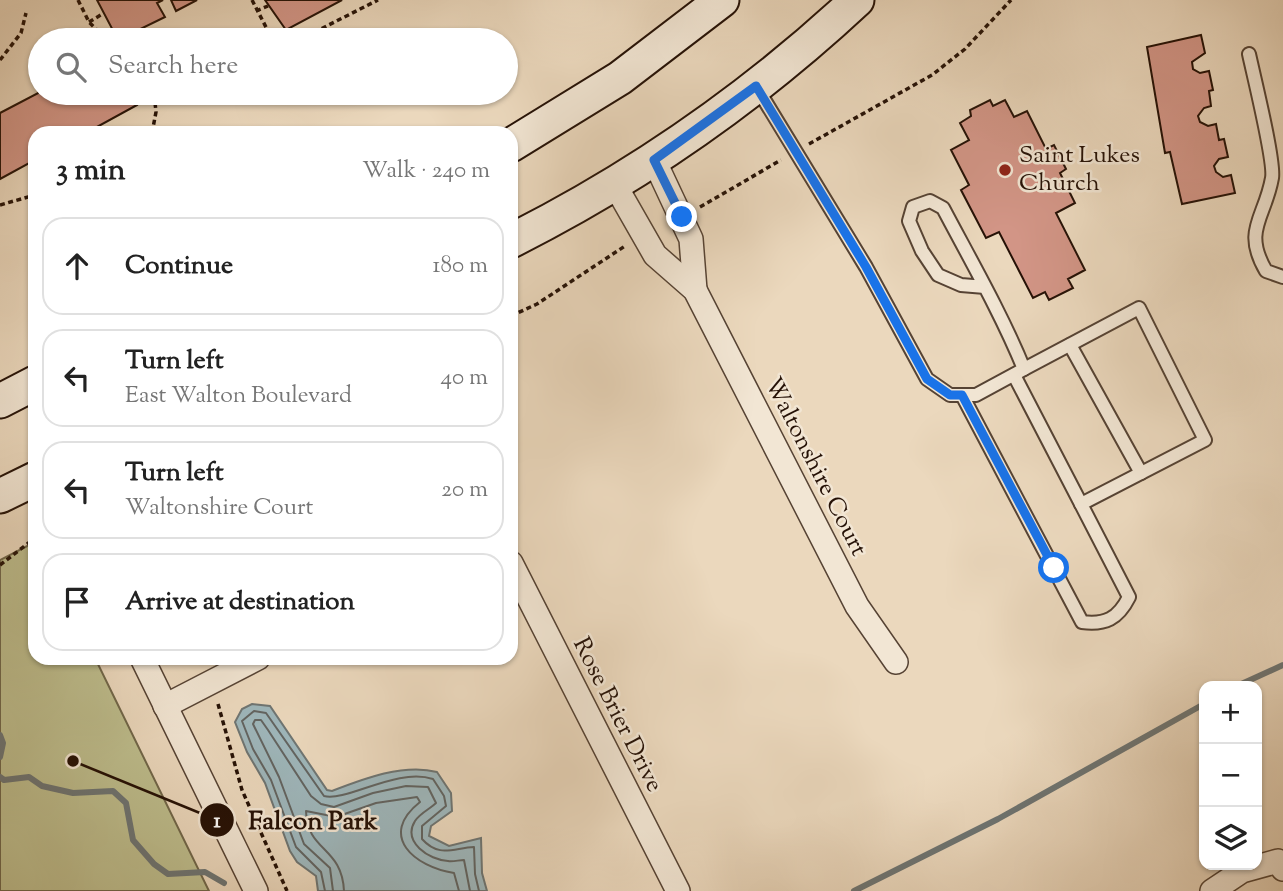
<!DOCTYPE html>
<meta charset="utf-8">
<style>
body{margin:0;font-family:"Sorts Mill Goudy",serif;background:#f2f2f2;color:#222}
.controls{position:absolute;right:21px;bottom:21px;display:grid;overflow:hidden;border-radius:14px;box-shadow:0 2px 5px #0004}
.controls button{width:63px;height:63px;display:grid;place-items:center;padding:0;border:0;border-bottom:2px solid #e0e0e0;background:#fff;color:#222;font:35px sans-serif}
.stop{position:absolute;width:21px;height:21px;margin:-16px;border:5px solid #1a73e8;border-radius:50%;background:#fff}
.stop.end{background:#1a73e8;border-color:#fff;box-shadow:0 2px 7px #0008}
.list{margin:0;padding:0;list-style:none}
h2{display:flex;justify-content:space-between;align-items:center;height:91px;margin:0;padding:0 28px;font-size:30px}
h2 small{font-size:23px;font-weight:400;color:#767676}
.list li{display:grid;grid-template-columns:46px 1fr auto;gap:21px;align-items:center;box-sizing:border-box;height:98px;margin:0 14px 14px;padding:0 14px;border:2px solid #e0e0e0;border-radius:21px}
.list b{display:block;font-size:26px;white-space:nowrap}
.list p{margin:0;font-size:23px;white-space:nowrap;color:#767676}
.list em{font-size:23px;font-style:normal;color:#767676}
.icon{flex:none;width:38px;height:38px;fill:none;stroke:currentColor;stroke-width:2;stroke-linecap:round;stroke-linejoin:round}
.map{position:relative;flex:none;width:1283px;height:891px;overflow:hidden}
.search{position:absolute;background:#fff;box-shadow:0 2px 5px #0004;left:28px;top:28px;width:490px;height:77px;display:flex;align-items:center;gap:18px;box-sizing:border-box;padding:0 24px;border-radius:38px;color:#767676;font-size:26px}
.panel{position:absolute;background:#fff;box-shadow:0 2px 5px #0004;left:28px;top:126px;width:490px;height:539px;border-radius:21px}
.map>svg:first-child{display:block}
.green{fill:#bdbd8d;stroke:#71674a;stroke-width:2}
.water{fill:#9eb7bc;stroke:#6e7573;stroke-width:2}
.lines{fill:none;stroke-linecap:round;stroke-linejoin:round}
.shore{stroke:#626461;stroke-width:2}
.stream{stroke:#6e7573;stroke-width:6}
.building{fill:#d29586;stroke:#251106;stroke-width:2}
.service-casing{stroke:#564334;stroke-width:16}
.minor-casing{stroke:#564334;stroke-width:26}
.secondary-casing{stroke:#251106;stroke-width:37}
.path{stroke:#251106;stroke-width:3.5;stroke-dasharray:5 3.5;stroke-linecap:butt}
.service{stroke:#f2e6d4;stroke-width:12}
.minor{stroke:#f2e6d4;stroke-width:23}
.secondary{stroke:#f2e6d4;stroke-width:33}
.route{stroke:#1a73e8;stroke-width:9}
.poi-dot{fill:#8f2418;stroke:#f2e6d4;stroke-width:2.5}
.labels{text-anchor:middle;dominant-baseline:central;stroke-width:5;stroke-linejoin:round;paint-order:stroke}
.poi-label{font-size:24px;fill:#251106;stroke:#f2e6d4;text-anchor:start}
.street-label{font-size:24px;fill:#251106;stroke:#f2e6d4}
.leader{fill:none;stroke:#251106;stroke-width:2.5}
.callout-dot{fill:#251106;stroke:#f2e6d4;stroke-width:2.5}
.mark-label{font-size:21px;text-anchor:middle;font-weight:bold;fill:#fff}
.callout-label{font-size:26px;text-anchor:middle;font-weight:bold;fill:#251106;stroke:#f2e6d4;stroke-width:5;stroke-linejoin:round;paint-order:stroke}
</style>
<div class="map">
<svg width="1283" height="891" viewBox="0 0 1283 891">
<rect width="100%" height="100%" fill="#ebd8bd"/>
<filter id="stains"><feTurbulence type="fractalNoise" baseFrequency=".00286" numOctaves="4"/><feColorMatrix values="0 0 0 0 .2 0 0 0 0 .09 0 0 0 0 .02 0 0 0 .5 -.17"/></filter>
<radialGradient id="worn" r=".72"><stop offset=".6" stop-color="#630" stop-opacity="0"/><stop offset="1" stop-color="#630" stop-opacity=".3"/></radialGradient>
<!-- green -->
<polygon class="green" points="35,542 35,658 95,658 209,891 0,891 0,560"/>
<!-- water -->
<path class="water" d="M252,704l18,2 57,84 5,1c31,-12 72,-28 105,-19l14,21 1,18 -21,15 -2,10 20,10 32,-8 1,35 5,18h-169l-2,-15 -19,-14 -7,-11 -25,-68 -18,-31 -12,-30 7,-13z"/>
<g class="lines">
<!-- shore -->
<g class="shore">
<path d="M325,891l-4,-19 -25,-25 -25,-67 -18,-31 -11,-28 12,-10 12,2 58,83c23,6 73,-29 109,-17l11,17 2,10 -24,20v13c17,19 31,9 52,8l1,27 4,17"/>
<path d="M333,891l-3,-23 -26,-24 -25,-67 -26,-53 2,-4h6l7,10 43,66 10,8 13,3 39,-14 33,-7 22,1 8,16c-6,6 -16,10 -21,18 -13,21 14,39 33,40 5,1 11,-1 16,-1l6,31"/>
<path d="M344,891c-2,-45 -37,-39 -38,-80l30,6 40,-14 41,-6 3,5c-43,34 -5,65 34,71l5,18"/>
</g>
<!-- stream -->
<g class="stream">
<polyline points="1237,686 1283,665"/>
<polyline points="0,735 3,743 0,757"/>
<polyline points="0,777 4,780 29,777 42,786 73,793 113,791 126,803 133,840 154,864 168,874 205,872 224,883"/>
<polyline points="854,891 998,819 1204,704"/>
</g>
</g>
<!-- building -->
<g class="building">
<polygon points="97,0 163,0 157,3 165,17 118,40"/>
<polygon points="171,0 197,0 176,11"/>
<polygon points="265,0 342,0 286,30"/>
<polygon points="1201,35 1205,53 1192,62 1193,69 1200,73 1209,71 1213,90 1209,91 1211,106 1204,108 1198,116 1200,122 1208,126 1216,124 1219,140 1224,139 1228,157 1219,159 1214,166 1216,172 1223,177 1231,175 1235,193 1182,204 1170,152 1165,153 1147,47"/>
<polygon points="40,92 131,93 137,105 86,133 35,133 35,160 0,179 0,113"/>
<polygon points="990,100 993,106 1005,100 1014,117 1027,111 1046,149 1054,145 1066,169 1060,173 1075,203 1056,213 1085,270 1068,279 1073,288 1049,300 1045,292 1033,298 999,232 986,238 961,190 969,185 951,150 969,140 960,123 971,116 970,110"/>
</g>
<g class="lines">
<!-- service casing -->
<g class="service-casing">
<g id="service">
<path d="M1249,54c5,23 26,108 23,124 -7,40 -30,52 -6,93l17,6"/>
<path d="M757,88l109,179 61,112 23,16h26l48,-26c-23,-56 -53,-108 -81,-161l-13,-7 -17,6 -4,14 13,30 16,24 23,10 24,2"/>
<polyline points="1070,345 1141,473"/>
<polyline points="1014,375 1081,504"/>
<path d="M962,395l120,227c23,3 36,-3 47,-25l-48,-93 124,-64 -66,-132 -115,61"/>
</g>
</g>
<!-- minor casing -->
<g class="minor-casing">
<g id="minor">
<polyline points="654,160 691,239 695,290"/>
<polyline points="615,185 655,255 695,290 857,606 896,662"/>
<polyline points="511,563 678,891"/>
<polyline points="142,658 256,891"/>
<polyline points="165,706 258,658"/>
<polyline points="1212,891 1242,871 1278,861 1283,869"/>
</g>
</g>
<!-- secondary casing -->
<g class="secondary-casing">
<g id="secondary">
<polyline points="511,145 620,78 722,0"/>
<path d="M511,241c127,-64 242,-144 346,-241"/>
<polyline points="0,401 35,383"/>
<polyline points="0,496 35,479"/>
</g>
</g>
<!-- path -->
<g class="path">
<polyline points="78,0 89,22 107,40"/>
<polyline points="252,0 268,31 280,40"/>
<polyline points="256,11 268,6"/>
<polyline points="89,22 104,13"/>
<polyline points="299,40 378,0"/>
<polyline points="0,60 21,33 26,13"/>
<polyline points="152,133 156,112 154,93"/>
<polyline points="809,144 932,75 965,49 1011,0"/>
<polyline points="0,205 35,195"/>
<polyline points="700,207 781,160"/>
<polyline points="511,316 537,304 625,246"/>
<polyline points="0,565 35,538"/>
<polyline points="218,704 242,790 287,891"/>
</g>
<!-- service -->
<use href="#service" class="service"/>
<!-- minor -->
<use href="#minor" class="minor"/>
<!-- secondary -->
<use href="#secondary" class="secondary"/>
</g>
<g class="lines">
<!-- route -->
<polyline class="route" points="682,217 654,160 756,86 866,267 927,379 950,395 962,395 1054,568"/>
</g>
<!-- markers -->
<circle class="poi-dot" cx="1005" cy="170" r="7"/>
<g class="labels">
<!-- poi labels -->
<g class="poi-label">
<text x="1019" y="156">Saint Lukes<tspan x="1019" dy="28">Church</tspan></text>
</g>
<!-- street labels -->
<g class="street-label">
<text transform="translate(815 467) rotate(63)">Waltonshire Court</text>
<text transform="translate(617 715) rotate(63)">Rose Brier Drive</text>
</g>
</g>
<!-- callouts -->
<path class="leader" d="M73 761L217 820"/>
<g class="callout-dot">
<circle cx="73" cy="761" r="7"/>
<circle cx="217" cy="820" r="18"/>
</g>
<g class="mark-label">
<text x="217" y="827">1</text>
</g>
<g class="callout-label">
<text x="313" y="829">Falcon Park</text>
</g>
<rect width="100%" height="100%" filter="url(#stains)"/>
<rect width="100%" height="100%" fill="url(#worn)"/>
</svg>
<div class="controls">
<button>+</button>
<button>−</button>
<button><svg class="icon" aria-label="layers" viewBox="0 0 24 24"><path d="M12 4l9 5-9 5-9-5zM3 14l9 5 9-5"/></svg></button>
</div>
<div class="stop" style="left:1054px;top:568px"></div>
<div class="stop end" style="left:682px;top:217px"></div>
<div class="search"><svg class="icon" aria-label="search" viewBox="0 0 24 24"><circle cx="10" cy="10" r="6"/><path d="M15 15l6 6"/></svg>Search here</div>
<section class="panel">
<h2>3 min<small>Walk · 240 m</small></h2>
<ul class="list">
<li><svg class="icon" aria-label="ahead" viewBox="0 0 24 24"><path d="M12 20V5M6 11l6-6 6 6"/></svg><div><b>Continue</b></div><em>180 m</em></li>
<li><svg class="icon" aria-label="left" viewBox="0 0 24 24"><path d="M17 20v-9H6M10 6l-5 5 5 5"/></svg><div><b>Turn left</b><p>East Walton Boulevard</p></div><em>40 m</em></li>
<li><svg class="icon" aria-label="left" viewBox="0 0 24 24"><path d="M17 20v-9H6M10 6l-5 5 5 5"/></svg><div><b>Turn left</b><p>Waltonshire Court</p></div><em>20 m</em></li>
<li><svg class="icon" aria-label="arrive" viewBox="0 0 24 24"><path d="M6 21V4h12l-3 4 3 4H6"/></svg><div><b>Arrive at destination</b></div></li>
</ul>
</section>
</div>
